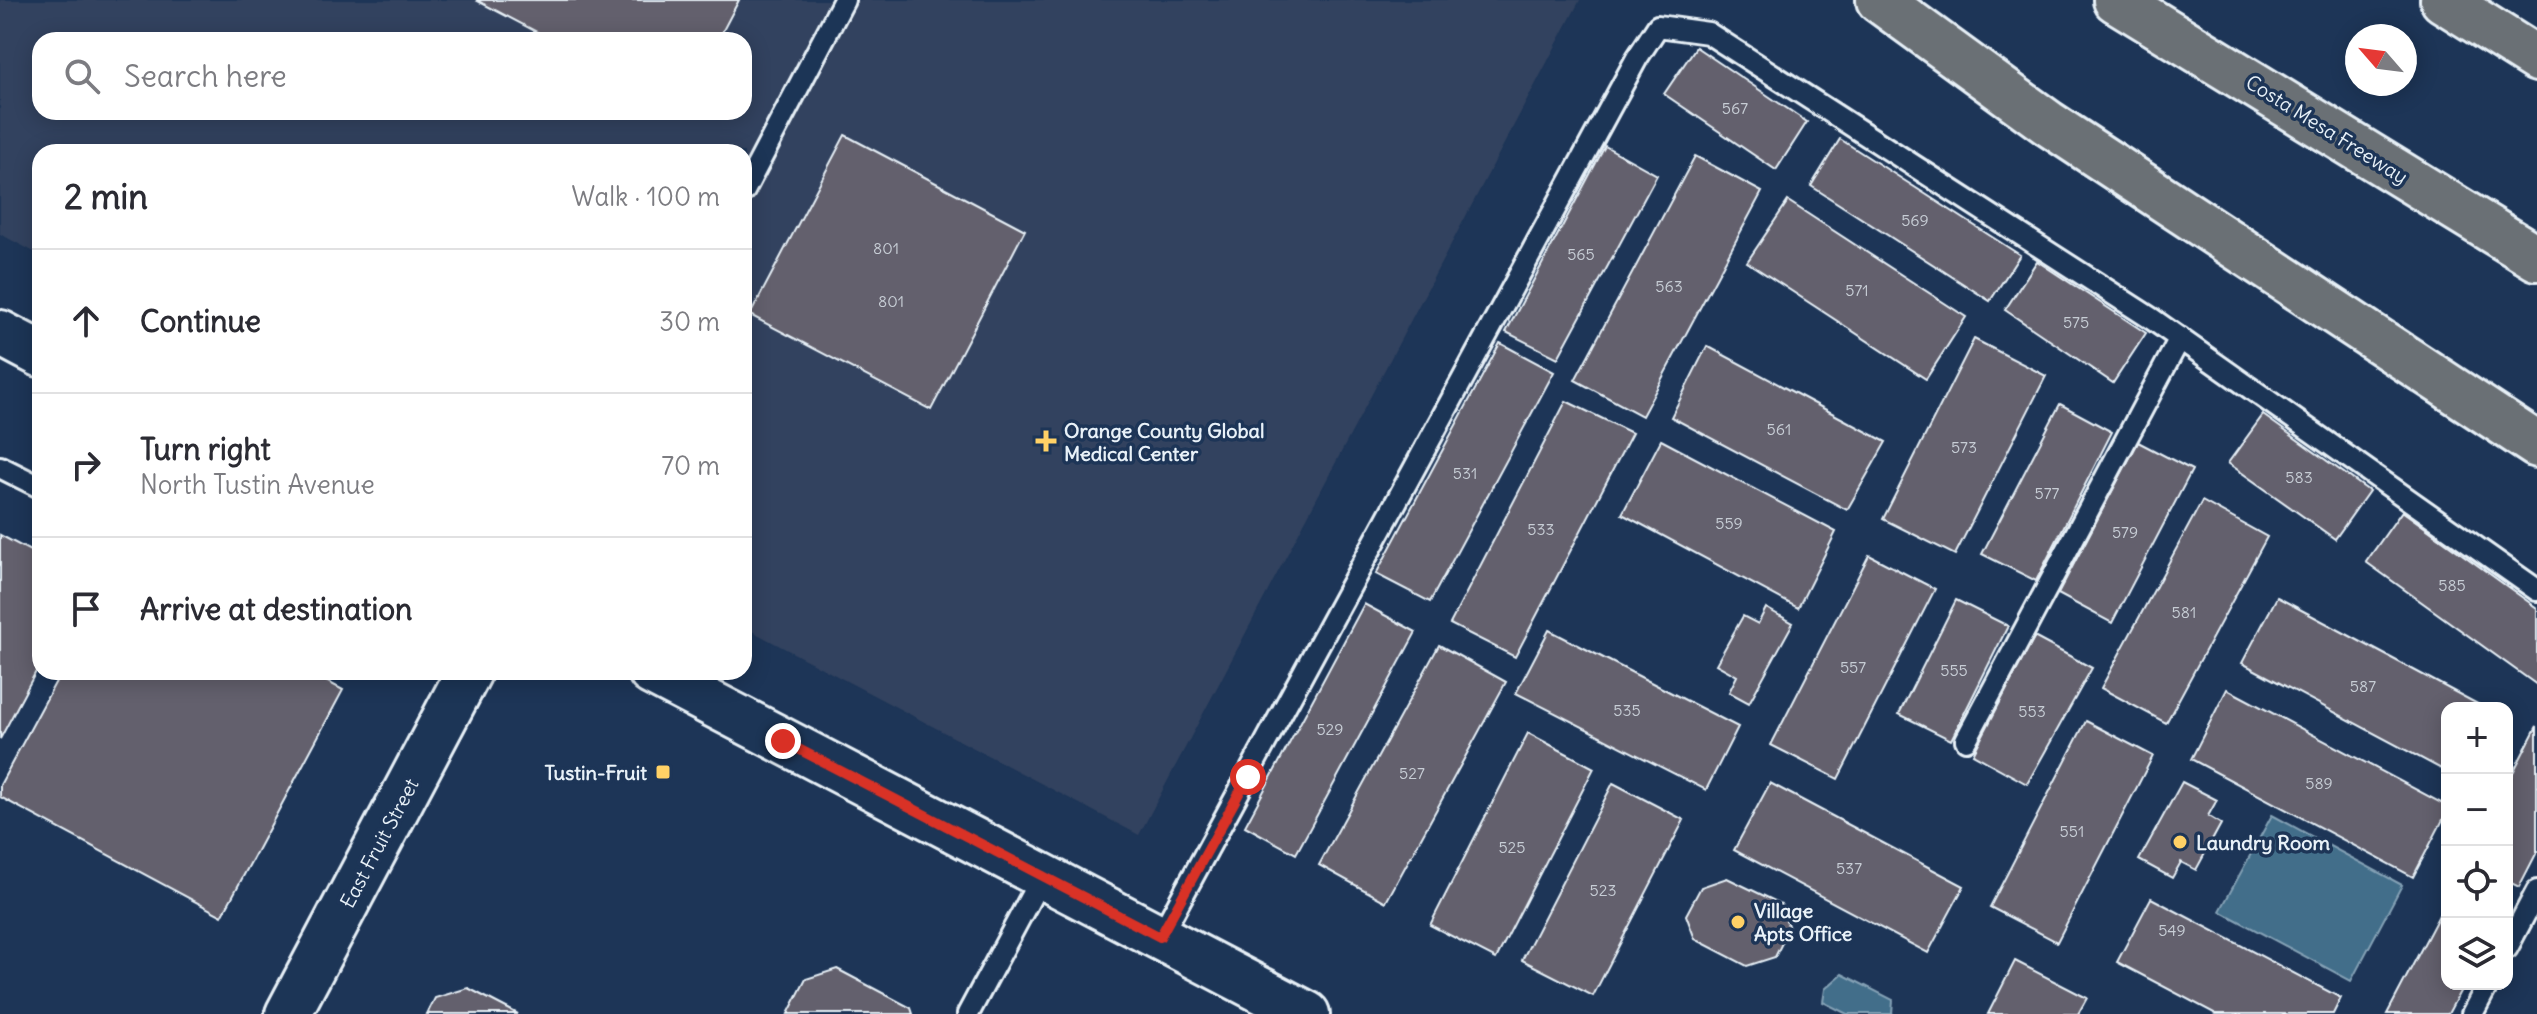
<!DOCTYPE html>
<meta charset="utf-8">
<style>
body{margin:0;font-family:Delius,sans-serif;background:#f2f2f3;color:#2b2b33}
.controls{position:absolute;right:24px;bottom:24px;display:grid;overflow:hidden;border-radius:16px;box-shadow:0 4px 20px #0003}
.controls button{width:72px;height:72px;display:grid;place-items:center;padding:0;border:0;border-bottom:2px solid #e1e1e2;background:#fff;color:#2b2b33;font:40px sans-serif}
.compass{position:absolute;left:2345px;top:24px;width:72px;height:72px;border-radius:50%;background:#fff;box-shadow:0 4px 20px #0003;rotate:298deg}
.stop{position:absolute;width:24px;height:24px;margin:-18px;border:6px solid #d93025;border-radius:50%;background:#fff}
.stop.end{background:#d93025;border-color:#fff;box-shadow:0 2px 8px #0008}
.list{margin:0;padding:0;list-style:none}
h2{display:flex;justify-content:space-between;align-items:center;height:104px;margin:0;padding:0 32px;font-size:34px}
h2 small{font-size:26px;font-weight:400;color:#7c7c81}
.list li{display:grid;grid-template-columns:52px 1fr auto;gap:24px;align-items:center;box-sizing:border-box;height:144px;padding:0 32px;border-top:2px solid #e1e1e2}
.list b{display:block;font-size:30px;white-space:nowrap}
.list p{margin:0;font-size:26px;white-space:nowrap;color:#7c7c81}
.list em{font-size:26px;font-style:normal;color:#7c7c81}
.icon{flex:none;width:44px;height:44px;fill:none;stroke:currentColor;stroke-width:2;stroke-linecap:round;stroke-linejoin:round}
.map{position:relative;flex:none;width:2537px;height:1014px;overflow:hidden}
.search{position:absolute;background:#fff;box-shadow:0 4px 20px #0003;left:32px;top:32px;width:720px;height:88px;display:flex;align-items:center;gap:20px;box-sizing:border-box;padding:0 28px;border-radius:24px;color:#7c7c81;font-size:30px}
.panel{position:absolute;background:#fff;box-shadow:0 4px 20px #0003;left:32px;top:144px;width:720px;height:536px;border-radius:24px}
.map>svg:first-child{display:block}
.built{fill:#32425e;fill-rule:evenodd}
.water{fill:#436e8a;stroke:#85a2b6;stroke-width:2}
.building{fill:#63606d;stroke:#e8f1f8;stroke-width:2}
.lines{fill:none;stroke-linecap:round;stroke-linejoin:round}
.lane-casing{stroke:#e8f1f8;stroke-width:26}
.secondary-casing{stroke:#e8f1f8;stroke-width:50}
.highway-casing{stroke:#e8f1f8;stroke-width:50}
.lane{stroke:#1d3557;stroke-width:20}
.secondary{stroke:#1d3557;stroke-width:44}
.highway{stroke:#6b6f75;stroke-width:44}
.route{stroke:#d93025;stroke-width:10}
.poi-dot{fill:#ffd166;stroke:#1d3557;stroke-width:3}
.labels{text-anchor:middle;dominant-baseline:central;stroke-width:7;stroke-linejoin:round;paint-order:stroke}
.number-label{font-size:16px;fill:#c7cdd5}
.street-label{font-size:20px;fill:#e8f1f8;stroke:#1d3557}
.poi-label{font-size:20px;font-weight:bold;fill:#e8f1f8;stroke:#1d3557;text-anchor:start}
</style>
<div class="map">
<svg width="2537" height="1014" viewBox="0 0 2537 1014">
<rect width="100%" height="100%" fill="#1d3557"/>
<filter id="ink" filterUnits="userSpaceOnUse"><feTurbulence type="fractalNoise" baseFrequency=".0125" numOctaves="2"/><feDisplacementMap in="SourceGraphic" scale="16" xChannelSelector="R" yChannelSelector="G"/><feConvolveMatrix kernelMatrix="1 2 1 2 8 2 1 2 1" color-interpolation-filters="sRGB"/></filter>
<g filter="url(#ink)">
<!-- built -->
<path class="built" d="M0,0h1580l-441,835 -395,-208v-475h-704v103l-40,-21zM40,40h704v72h-704z"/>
<!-- water -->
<g class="water">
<polygon points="2272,815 2402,885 2351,981 2220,911"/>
<polygon points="1842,974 1893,1000 1892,1014 1847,1014 1823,1002 1825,989"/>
</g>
<!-- building -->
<g class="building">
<polygon points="476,0 739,0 718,40 552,40"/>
<polygon points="1696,47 1807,122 1776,170 1664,94"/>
<polygon points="845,135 1025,230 931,410 750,315"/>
<polygon points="1840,139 2020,255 1990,301 1811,186"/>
<polygon points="1605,146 1657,175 1558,358 1506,332"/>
<polygon points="1695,156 1762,192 1642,416 1575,380"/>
<polygon points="1788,201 1966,317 1926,379 1747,262"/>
<polygon points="2037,261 2146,333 2113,383 2005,310"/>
<polygon points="1974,339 2046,376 1955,555 1883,519"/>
<polygon points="1500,343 1554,372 1430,602 1376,574"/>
<polygon points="1707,346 1886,442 1847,510 1671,417"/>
<polygon points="1566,401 1632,433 1515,657 1450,624"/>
<polygon points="2060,404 2112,432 2036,581 1982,554"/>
<polygon points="2263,415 2369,491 2335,539 2228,463"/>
<polygon points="1661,440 1836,532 1798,608 1622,514"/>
<polygon points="2138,442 2192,470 2112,623 2058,594"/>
<polygon points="2202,501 2267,537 2166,723 2101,688"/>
<polygon points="2402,511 2537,608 2537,685 2366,562"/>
<polygon points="0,535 40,556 40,664 0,739"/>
<polygon points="1869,555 1935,589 1838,779 1771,745"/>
<polygon points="2277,597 2485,708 2447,708 2447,772 2242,663"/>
<polygon points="1956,600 2008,626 1951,740 1899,714"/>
<polygon points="1364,604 1416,632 1296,854 1245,826"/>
<polygon points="1766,608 1793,623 1749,703 1729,692 1737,676 1716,664 1743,616 1758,624"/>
<polygon points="1549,630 1738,727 1706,790 1516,693"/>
<polygon points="2034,637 2092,668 2027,784 1973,754"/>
<polygon points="1439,645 1506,682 1386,902 1319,865"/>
<polygon points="61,672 309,672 343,690 222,916 0,797 0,785"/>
<polygon points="2227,689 2447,806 2447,812 2413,877 2191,759"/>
<polygon points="2086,721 2153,756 2057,942 1990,907"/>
<polygon points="2537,726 2537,852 2519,887 2507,881 2507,784"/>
<polygon points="1528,733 1594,768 1496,959 1430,925"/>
<polygon points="2182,782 2217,800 2208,816 2221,824 2196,870 2181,862 2172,878 2139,860"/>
<polygon points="1613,783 1684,820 1593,996 1522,960"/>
<polygon points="1770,783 1964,886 1928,953 1734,850"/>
<polygon points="1727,878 1781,904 1789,929 1775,957 1747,966 1695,939 1686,915 1701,887"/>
<polygon points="2151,898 2341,998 2333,1014 2216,1014 2117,962"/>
<polygon points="2447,900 2447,984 2464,984 2448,1014 2387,1014"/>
<polygon points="2015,961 2087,998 2078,1014 1988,1014"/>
<polygon points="837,969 911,1008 913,1014 788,1014 806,979"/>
<polygon points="468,988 518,1014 427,1014 435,998"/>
</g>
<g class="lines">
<!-- lane casing -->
<g class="lane-casing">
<g id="lane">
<polyline points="744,191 844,0"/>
<polyline points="0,467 40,487"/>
<polyline points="1966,740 2180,338"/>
<polyline points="1160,937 1637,58 1658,26 1708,33 2152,319 2537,590"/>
<polyline points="2507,948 2537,891"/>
<polyline points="968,1014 1042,876"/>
<polyline points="2472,1014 2488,984"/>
</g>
</g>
<!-- secondary casing -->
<g class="secondary-casing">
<g id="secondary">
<polyline points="0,333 40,354"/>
<polyline points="651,672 1307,1014"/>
<polyline points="288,1014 469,672"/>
</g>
</g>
<!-- highway casing -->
<g class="highway-casing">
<g id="highway">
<polyline points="1879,0 2048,123 2537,445"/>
<polyline points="2116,0 2537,258"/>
<polyline points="2443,0 2537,59"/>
</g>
</g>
<!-- lane -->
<use href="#lane" class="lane"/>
<!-- secondary -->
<use href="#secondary" class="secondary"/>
<!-- highway -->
<use href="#highway" class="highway"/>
</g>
</g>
<g class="lines" filter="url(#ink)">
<!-- route -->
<polyline class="route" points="783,741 1160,937 1248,777"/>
</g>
<!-- markers -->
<g class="poi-dot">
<path d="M1042 429h8v8h8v8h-8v8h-8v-8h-8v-8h8z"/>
<rect x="655" y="764" width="16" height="16" rx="4"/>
<circle cx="2180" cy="842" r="8"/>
<circle cx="1738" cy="922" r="8"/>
</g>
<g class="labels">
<!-- number labels -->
<g class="number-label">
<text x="1735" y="108">567</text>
<text x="1915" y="220">569</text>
<text x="886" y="248">801</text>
<text x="1581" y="254">565</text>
<text x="1669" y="286">563</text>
<text x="1857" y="290">571</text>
<text x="891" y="301">801</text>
<text x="2076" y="322">575</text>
<text x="1779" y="429">561</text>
<text x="1964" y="447">573</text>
<text x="1465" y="473">531</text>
<text x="2299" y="477">583</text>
<text x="2047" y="493">577</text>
<text x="1729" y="523">559</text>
<text x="1541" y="529">533</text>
<text x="2125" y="532">579</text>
<text x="2452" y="585">585</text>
<text x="2184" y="612">581</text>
<text x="1853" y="667">557</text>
<text x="1954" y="670">555</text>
<text x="2363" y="686">587</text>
<text x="1627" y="710">535</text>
<text x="2032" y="711">553</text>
<text x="1330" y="729">529</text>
<text x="1412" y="773">527</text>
<text x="2319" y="783">589</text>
<text x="2072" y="831">551</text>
<text x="1512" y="847">525</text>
<text x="1849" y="868">537</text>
<text x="1603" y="890">523</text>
<text x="2172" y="930">549</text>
</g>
<!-- street labels -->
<g class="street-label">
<text transform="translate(2327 129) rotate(32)">Costa Mesa Freeway</text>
<text transform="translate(379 843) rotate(-62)">East Fruit Street</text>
</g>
<!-- poi labels -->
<g class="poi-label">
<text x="1064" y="430">Orange County Global<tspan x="1064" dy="23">Medical Center</tspan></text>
<text x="647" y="772" text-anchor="end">Tustin-Fruit</text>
<text x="2196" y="842">Laundry Room</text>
<text x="1754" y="910">Village<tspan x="1754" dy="23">Apts Office</tspan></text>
</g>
</g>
</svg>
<div class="controls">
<button>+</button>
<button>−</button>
<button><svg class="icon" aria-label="locate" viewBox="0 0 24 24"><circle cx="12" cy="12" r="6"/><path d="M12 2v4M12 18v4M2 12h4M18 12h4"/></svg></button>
<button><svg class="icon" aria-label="layers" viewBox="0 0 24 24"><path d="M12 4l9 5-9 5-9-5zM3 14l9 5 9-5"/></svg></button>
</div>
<svg class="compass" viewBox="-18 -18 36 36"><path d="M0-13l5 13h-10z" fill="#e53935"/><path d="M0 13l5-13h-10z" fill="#7c7c81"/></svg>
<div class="stop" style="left:1248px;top:777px"></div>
<div class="stop end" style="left:783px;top:741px"></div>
<div class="search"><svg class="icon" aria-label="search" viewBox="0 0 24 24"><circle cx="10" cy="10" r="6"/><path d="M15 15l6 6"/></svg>Search here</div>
<section class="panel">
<h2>2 min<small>Walk · 100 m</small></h2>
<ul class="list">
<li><svg class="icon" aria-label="ahead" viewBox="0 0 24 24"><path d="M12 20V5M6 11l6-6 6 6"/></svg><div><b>Continue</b></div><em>30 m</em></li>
<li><svg class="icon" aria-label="right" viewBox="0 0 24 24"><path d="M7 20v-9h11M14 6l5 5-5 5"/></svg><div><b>Turn right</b><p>North Tustin Avenue</p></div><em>70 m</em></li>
<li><svg class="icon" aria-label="arrive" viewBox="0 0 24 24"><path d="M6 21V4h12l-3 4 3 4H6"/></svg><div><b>Arrive at destination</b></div></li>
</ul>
</section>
</div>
